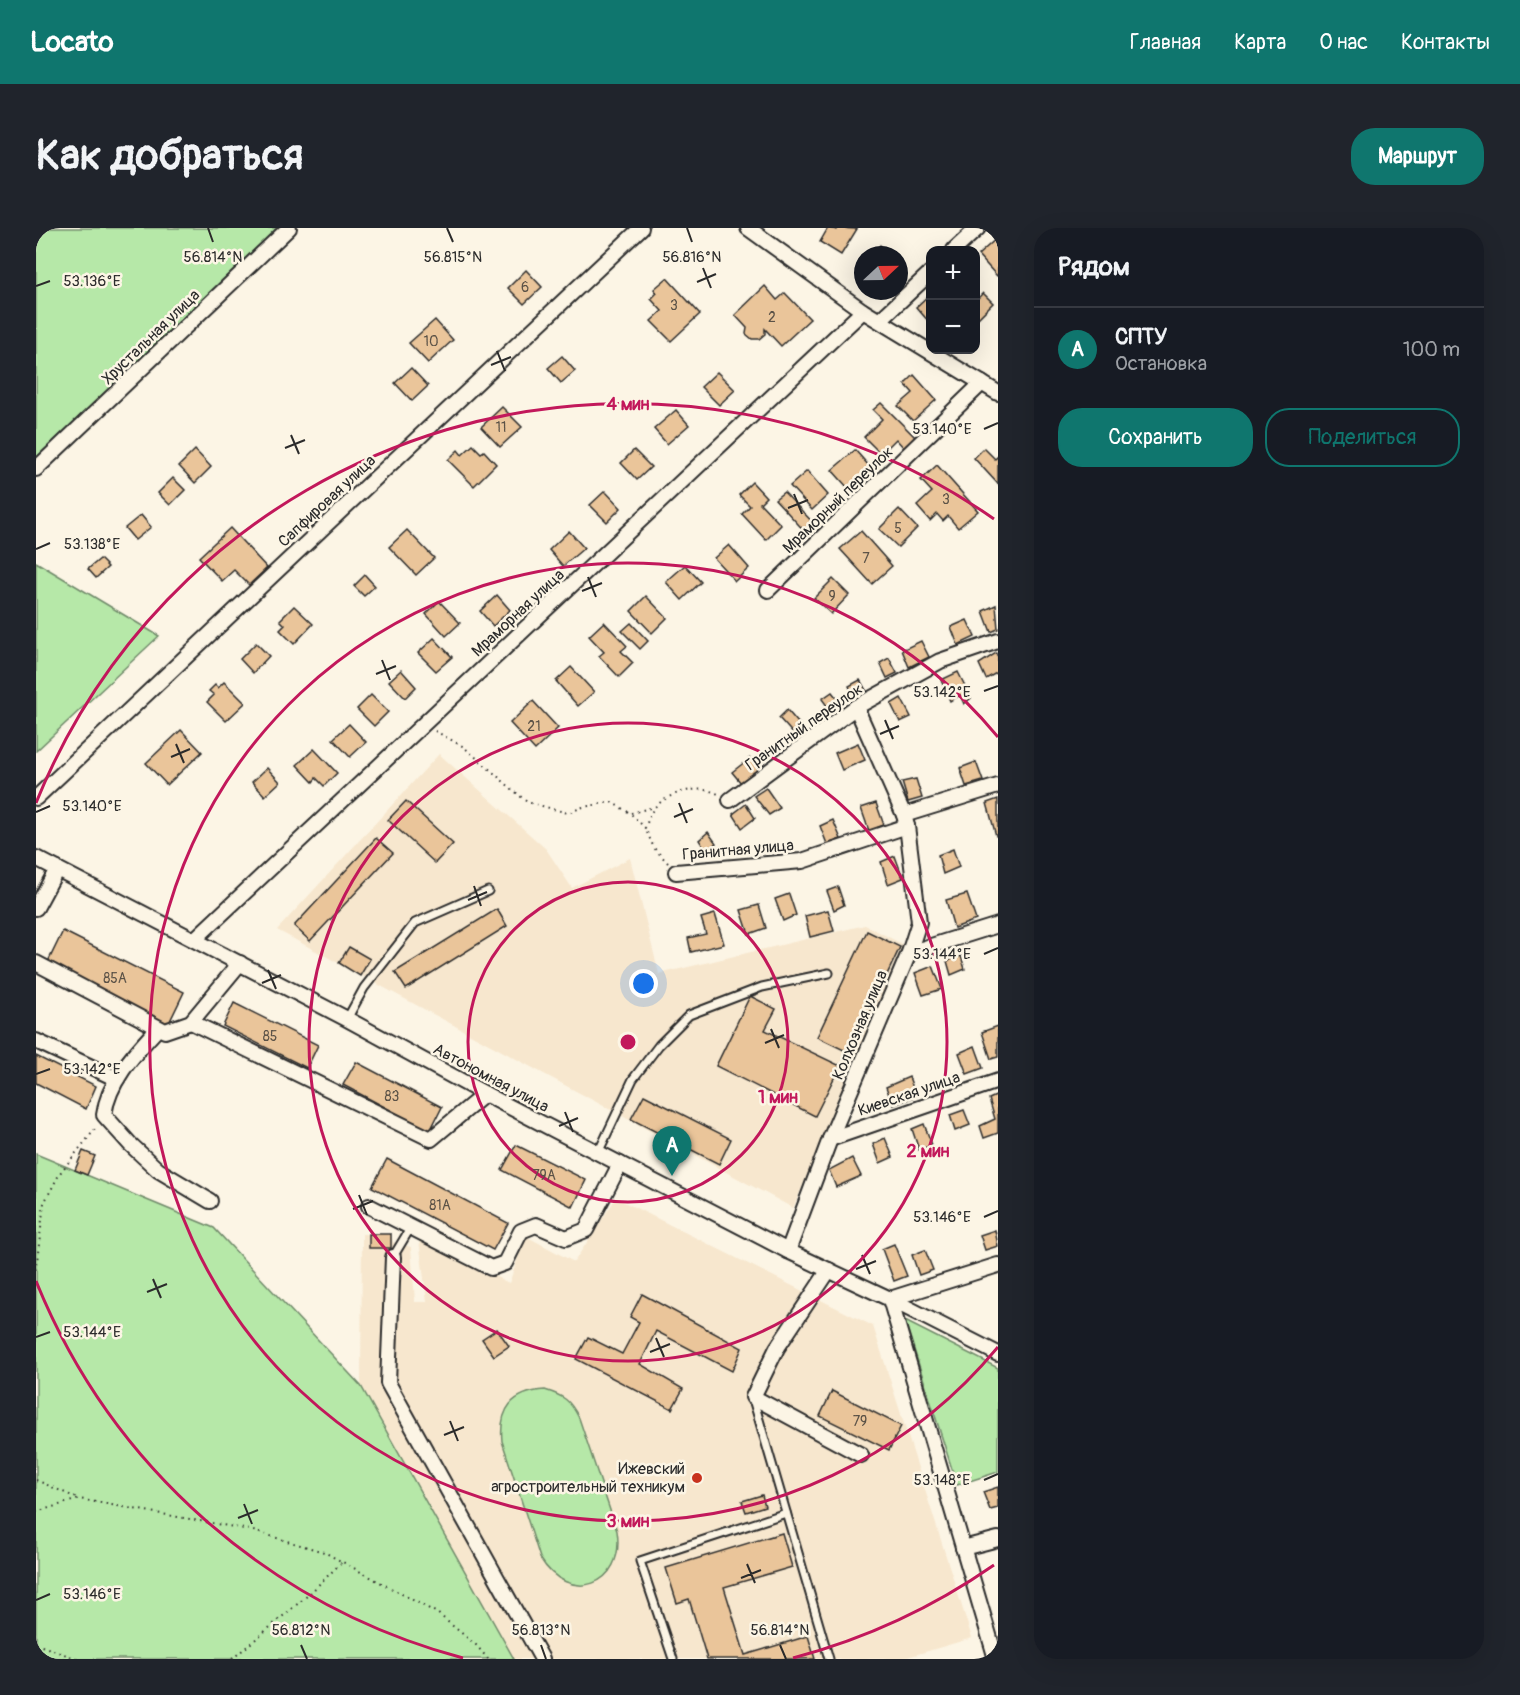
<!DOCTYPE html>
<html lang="ru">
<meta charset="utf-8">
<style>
body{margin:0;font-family:Pangolin,sans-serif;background:#20242c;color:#f1f3f6}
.controls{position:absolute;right:18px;top:18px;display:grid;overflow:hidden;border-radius:12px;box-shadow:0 6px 24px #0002}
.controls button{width:54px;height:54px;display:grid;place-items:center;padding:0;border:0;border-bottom:2px solid #363941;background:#171b24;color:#f1f3f6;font:30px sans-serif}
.compass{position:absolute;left:818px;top:18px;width:54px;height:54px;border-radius:50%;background:#171b24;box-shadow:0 6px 24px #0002;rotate:68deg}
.you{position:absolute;left:608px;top:756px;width:21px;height:21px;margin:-15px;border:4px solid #fff;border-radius:50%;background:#1a73e8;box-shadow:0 0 0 9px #1a73e833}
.badge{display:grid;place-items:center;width:39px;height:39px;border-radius:50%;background:#0f766e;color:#fff;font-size:20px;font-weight:700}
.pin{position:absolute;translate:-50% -50px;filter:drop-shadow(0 2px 3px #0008)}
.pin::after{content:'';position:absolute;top:32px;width:21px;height:18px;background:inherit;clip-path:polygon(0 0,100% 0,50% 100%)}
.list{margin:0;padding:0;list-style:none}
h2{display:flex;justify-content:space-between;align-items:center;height:78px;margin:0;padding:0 24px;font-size:26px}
h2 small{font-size:20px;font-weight:400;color:#9ea1a6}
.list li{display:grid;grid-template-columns:39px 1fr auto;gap:18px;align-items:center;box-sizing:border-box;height:84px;padding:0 24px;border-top:2px solid #363941}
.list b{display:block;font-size:22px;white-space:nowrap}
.list p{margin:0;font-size:20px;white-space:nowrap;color:#9ea1a6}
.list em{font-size:20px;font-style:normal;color:#9ea1a6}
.actions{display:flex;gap:12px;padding:18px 24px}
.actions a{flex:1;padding:14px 0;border:2px solid #0f766e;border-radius:24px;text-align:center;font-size:21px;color:#0f766e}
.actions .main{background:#0f766e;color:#fff}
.map{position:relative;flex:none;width:962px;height:1431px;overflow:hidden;border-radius:24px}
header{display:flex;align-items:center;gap:36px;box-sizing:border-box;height:84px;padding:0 30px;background:#0f766e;color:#fff}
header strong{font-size:28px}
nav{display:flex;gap:33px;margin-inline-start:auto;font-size:21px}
.intro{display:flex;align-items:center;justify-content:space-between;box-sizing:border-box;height:144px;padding:0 36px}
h1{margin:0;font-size:42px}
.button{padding:15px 27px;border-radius:24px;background:#0f766e;color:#fff;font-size:21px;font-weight:700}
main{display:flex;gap:36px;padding:0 36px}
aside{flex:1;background:#171b24;border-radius:24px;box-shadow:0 6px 24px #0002}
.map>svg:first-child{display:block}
.built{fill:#f7e7ce}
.green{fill:#b6e8a8;stroke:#708a6a;stroke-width:1.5}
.building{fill:#eac59a;stroke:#2b2b2b;stroke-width:1.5}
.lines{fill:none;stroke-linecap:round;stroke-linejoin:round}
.lane-casing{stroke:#2b2b2b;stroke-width:11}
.street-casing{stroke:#2b2b2b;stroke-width:18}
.path{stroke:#2b2b2b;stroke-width:2;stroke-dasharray:1.5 4.5;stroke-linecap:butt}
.lane{stroke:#fcf5e5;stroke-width:7}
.street{stroke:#fcf5e5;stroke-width:14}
.ticks{fill:none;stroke:#2b2b2b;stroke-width:2}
.ring{fill:none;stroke:#c2185b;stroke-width:3}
.poi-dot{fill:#c8321e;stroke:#fcf5e5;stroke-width:2}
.labels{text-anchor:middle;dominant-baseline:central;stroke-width:5;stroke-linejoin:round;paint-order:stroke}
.number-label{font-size:14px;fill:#5b5247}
.street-label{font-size:16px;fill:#2b2b2b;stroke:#fcf5e5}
.poi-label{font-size:16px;fill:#2b2b2b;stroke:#fcf5e5;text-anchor:end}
.ticks-label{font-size:15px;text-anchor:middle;fill:#2b2b2b;stroke:#fcf5e5;stroke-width:5;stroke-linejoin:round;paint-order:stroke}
.centre{fill:#c2185b;stroke:#fcf5e5;stroke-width:3}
.ring-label{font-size:18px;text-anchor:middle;font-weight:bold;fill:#c2185b;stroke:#fcf5e5;stroke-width:5;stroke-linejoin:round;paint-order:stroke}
</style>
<header>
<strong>Locato</strong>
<nav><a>Главная</a><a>Карта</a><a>О нас</a><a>Контакты</a></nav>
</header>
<div class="intro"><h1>Как добраться</h1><a class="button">Маршрут</a></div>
<main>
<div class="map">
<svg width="962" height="1431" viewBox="0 0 962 1431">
<rect width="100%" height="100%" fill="#fcf5e5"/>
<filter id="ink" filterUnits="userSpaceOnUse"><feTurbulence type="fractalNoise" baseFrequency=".0167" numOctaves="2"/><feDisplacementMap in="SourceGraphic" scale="12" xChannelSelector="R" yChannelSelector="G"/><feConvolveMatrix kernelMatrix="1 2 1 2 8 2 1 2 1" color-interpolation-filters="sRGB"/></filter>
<g filter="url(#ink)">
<!-- built -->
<g class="built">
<polygon points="403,526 510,621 536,660 594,630 623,746 829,697 872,719 757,980 241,702"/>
<polygon points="580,970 837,1098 936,1410 865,1431 478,1431 325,1158 326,1006 355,1006 357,1014 375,1019 379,1074 391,1074 383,1012 473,1055 490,1008 538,1034"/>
</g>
<!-- green -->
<g class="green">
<polygon points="0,0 241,0 0,230"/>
<polygon points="0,334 123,408 0,523"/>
<polygon points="0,926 178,1000 325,1158 478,1431 0,1431"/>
<polygon points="869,1093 962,1140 962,1244 921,1257"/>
<path d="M509,1162c19,6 25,10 34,28l38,113c9,55 -48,75 -77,27l-38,-117c-3,-32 10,-49 43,-51z"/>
</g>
<!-- building -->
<g class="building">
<polygon points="792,0 801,2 802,0 821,1 805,27 784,14"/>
<polygon points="962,9 962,48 961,48 942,27"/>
<polygon points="844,17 859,27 837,27"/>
<polygon points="490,42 506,59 488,76 472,60"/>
<polygon points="631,50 664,86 635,113 615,93 626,83 615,71 621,65 618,61"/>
<polygon points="729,58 741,72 749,65 774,91 745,118 729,101 729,106 723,111 716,111 710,106 711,100 699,87"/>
<polygon points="947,65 957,75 942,90 940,87 940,72"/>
<polygon points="894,66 894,95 880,79"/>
<polygon points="399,92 417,112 392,135 373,115"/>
<polygon points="526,128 539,143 525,155 512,140"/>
<polygon points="375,140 392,158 376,173 359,155"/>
<polygon points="681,144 699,162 683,177 665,159"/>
<polygon points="878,147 900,172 877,193 862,178 877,165 869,156"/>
<polygon points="845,175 879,209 868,220 860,211 845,226 828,209 846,191 837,182"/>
<polygon points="466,179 486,199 464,219 445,199"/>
<polygon points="640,182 653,197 631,216 618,201"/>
<polygon points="437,217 445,225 448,223 460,236 438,258 412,232 422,222 426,227"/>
<polygon points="948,220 959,231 962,228 962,256 938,230"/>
<polygon points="159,222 175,239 159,255 143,238"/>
<polygon points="598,222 615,239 601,252 585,235"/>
<polygon points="819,222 834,239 812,260 796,242"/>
<polygon points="901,237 942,283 922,300 912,288 907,293 901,286 894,293 881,278 896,264 885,252"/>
<polygon points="771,243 792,267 776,282 754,258"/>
<polygon points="137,250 149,262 134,277 122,265"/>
<polygon points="716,254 730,269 724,275 745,297 730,312 706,286 714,278 703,267"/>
<polygon points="569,263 585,280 571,294 554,277"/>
<polygon points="748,264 782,300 773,308 739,271"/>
<polygon points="863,281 881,300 862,319 843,301"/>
<polygon points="105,287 115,299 99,312 89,300"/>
<polygon points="194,300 231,340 213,357 198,342 186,353 163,329"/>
<polygon points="371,302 398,330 380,347 353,319"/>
<polygon points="533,303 548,320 527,338 513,322"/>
<polygon points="825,303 856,338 836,356 804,321"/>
<polygon points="693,317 713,340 699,353 678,330"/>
<polygon points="64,331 72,339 60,350 52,341"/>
<polygon points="649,337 665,354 646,372 630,354"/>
<polygon points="329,347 339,358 328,368 318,358"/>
<polygon points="797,351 813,367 795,386 778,370"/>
<polygon points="461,367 474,382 457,398 444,383"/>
<polygon points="610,368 631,390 616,405 595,383"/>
<polygon points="403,373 424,395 410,408 390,386"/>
<polygon points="960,377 962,401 955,404 947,383"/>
<polygon points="258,378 277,396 258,416 244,402 249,397 244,392"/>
<polygon points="931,392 939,409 922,417 915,399"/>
<polygon points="568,394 591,418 585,423 597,435 583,449 563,428 568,424 553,408"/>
<polygon points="595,395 612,413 604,421 586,403"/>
<polygon points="398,410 416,429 400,443 382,425"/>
<polygon points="885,413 893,429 873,439 866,422"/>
<polygon points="220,415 233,428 217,445 204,431"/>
<polygon points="960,425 962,430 962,444 950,451 943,436"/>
<polygon points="853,430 861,445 851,450 844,435"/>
<polygon points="535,439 558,464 542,478 520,453"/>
<polygon points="365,442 380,459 369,470 353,453"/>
<polygon points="922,444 935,470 928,476 924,467 914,473 905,452"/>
<polygon points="824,452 831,464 819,470 813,458"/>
<polygon points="188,454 209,475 190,493 171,474 178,467 173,463 179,457 182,460"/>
<polygon points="796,464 807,478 797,486 786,471"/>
<polygon points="335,467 352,484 338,498 321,481"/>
<polygon points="865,470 875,489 864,494 855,476"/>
<polygon points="497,473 522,500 499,522 474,495"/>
<polygon points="751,482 769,503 761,510 743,490"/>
<polygon points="313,496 330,514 314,529 297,511"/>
<polygon points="145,502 166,524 131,557 110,535"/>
<polygon points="822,515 829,532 806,542 799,525"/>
<polygon points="278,521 301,545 288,558 280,550 277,554 261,537"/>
<polygon points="714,530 723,541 705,555 696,544"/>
<polygon points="940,534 947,553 930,558 924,540"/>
<polygon points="231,540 244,554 229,568 216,554"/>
<polygon points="880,551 886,570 872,574 866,554"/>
<polygon points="730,560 744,580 733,587 718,568"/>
<polygon points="962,571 962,607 960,608 951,575"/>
<polygon points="370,573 417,616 399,635 352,592"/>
<polygon points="840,575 848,597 833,603 825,580"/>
<polygon points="710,576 719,590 706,600 697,586"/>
<polygon points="797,592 805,611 791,616 784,598"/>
<polygon points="672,604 680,615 670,623 663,612"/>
<polygon points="340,610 357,625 274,713 258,698"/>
<polygon points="917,621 923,639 907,646 902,627"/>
<polygon points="859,628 867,650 852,656 845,634"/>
<polygon points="802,659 808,677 798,682 791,663"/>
<polygon points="753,666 760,687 747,693 739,671"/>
<polygon points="931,666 940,692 918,700 910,672"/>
<polygon points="723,677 730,700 713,706 705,682"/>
<polygon points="461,681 471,698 370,761 359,744"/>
<polygon points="792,682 798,703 774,709 769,688"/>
<polygon points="679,686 688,716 655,724 652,710 670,706 665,690"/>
<polygon points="27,703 148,764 132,797 11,736"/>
<polygon points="831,703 864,719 814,825 781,809"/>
<polygon points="313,719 334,731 324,748 303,735"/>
<polygon points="925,728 929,741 915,747 911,733"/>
<polygon points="897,738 906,761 887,767 879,745"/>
<polygon points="714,768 740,781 729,802 802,837 805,836 779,888 680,838"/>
<polygon points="198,775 282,817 271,840 187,798"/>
<polygon points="962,798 962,829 955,831 946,804"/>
<polygon points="939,818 947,840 931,846 923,825"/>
<polygon points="0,828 60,858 50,881 0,855"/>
<polygon points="320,834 406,879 394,903 307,857"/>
<polygon points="873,849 880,868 857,877 850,859"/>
<polygon points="608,867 695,911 683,936 595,891"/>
<polygon points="962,867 962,905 948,910 944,898 959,891 953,871"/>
<polygon points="928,882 934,897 919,903 914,887"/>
<polygon points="888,896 896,917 883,922 876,901"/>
<polygon points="849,910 857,929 844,935 837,916"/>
<polygon points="480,917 550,952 537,979 466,942"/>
<polygon points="47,923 59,928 51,947 39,942"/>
<polygon points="816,930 825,948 800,959 793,942"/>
<polygon points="351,931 472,995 457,1022 336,959"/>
<polygon points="959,1002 962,1018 949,1022 944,1007"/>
<rect x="333" y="1006" width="22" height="14"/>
<polygon points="858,1016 871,1048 858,1053 846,1021"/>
<polygon points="889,1022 897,1042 883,1047 876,1027"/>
<polygon points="606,1066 706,1120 696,1143 620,1103 604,1136 647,1161 636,1181 540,1131 552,1109 586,1126 603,1094 594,1089"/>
<polygon points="461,1101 473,1118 458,1128 446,1111"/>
<polygon points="796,1163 865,1198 853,1222 784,1188"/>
<polygon points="962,1259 962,1280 954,1282 947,1264"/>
<polygon points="726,1267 729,1278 710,1284 706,1273"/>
<polygon points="746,1305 756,1339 688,1359 709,1427 772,1408 779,1431 671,1431 653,1371 641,1375 630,1340"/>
</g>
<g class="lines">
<!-- lane casing -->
<g class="lane-casing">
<g id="lane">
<polyline points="311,791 328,760 379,695 452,663"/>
<polyline points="562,925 597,851 623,817 653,787 726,759 793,745"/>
<polyline points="357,1029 375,999"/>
<polyline points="717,1171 793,1431"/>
<polyline points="637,1431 604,1333 750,1285"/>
</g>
</g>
<!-- street casing -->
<g class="street-casing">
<g id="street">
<polyline points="712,0 827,83 962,165"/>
<polyline points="918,22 942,0"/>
<polyline points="844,92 894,45"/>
<polyline points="0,241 253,0"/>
<polyline points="732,362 946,155"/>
<polyline points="0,570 605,0"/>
<polyline points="694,572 820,479 904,433 962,413"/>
<polyline points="868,587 962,558"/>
<polyline points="0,630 311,791 449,866 584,936 752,1023 854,1071 962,1126"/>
<polyline points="640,644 766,633 871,598"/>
<polyline points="0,680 21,641"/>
<polyline points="159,711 827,83"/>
<polyline points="873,725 962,697"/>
<polyline points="0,735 129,803 155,794 204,735"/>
<polyline points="155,794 395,911 449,866"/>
<path d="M122,800c-22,24 -50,53 -54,87l26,29 28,26 52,31"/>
<polyline points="0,813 81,851"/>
<polyline points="794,911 962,853"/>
<polyline points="333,978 455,1040 469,1035 485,1003 500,997 530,1010 550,1002 584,936"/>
<polyline points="752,1023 794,911 873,725 883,694 871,598 868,587 820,479"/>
<polyline points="357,1029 352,1155 506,1431"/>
<polyline points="793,1042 741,1120 717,1169 825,1227"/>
<polyline points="854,1071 960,1431"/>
<polyline points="854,1071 962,1037"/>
<polyline points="927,1320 962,1311"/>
</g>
</g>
<!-- path -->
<g class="path">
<polyline points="399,503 428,519 491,574 532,585 547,579 575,574 594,585 609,600"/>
<polyline points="595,585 618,579"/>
<path d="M632,635l-14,-15 -9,-20c3,-7 6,-18 11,-22 15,-14 43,-22 62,-12"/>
<polyline points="0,1042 8,975 24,945 60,900"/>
<polyline points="0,1252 43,1271"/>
<polyline points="0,1284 43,1271 214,1302 288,1324 401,1385 440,1417 452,1431"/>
<polyline points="0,1416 42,1431"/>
<polyline points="196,1431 271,1368 306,1334"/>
</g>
<!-- lane -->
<use href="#lane" class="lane"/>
<!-- street -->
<use href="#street" class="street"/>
</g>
</g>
<!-- ticks -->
<path class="ticks" d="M172,0l5,14M411,0l6,14M651,0l5,14M667,40l8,20M661,54l19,-8M0,58l14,-5M461,123l8,20M455,137l20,-8M948,201l14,-6M255,207l8,19M249,220l20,-8M758,266l8,20M752,280l20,-8M0,321l14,-6M552,349l8,20M546,363l20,-8M346,432l8,20M340,446l20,-8M948,463l14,-5M849,492l8,19M844,506l19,-8M140,516l8,19M135,529l19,-8M643,575l8,20M0,584l14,-6M638,589l19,-8M438,658l7,20M432,672l19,-8M948,726l14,-6M232,742l8,19M226,755l19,-8M735,801l8,19M729,815l19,-8M0,846l14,-5M529,884l8,20M523,898l19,-8M323,967l8,20M317,981l20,-8M948,989l14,-6M826,1027l8,19M820,1041l20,-8M117,1051l8,19M111,1064l20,-8M0,1109l14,-5M620,1110l8,19M614,1124l20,-8M414,1193l8,20M408,1207l20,-8M948,1252l14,-6M208,1276l8,20M202,1290l20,-8M711,1336l8,19M705,1350l20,-8M0,1372l14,-6M265,1417l6,14M505,1417l5,14M744,1417l6,14"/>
<!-- distance rings -->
<g class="ring">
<circle cx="592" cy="814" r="160"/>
<circle cx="592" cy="814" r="319"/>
<path d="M962 1119A479 479 0 1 1 962 509"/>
<path d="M958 1337A638 638 0 0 1 757 1430M427 1430A638 638 0 0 1 0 1053M0 575A638 638 0 0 1 958 291"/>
</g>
<!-- markers -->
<circle class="poi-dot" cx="661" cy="1250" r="6"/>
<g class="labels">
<!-- number labels -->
<g class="number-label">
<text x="489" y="59">6</text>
<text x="638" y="77">3</text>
<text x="736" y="89">2</text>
<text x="395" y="113">10</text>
<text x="465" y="199">11</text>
<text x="910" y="271">3</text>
<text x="862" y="300">5</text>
<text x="830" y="330">7</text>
<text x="796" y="368">9</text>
<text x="498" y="498">21</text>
<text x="79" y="750">85А</text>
<text x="234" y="808">85</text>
<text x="356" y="868">83</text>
<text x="508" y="947">79А</text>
<text x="404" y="977">81А</text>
<text x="824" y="1193">79</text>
</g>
<!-- street labels -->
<g class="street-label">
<text transform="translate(115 109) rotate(-44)">Хрустальная улица</text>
<text transform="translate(802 272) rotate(-44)">Мраморный переулок</text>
<text transform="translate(291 273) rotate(-43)">Сапфировая улица</text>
<text transform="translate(482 385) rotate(-43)">Мраморная улица</text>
<text transform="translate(768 499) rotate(-35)">Гранитный переулок</text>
<text transform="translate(702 622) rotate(-5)">Гранитная улица</text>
<text transform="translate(824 797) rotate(-67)">Колхозная улица</text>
<text transform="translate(455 850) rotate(28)">Автономная улица</text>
<text transform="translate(873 866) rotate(-19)">Киевская улица</text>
</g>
<!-- poi labels -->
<g class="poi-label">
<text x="649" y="1241">Ижевский<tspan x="649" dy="18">агростроительный техникум</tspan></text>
</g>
</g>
<g class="ticks-label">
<text x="177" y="34">56.814°N</text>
<text x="417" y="34">56.815°N</text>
<text x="656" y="34">56.816°N</text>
<text x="56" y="58">53.136°E</text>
<text x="906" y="206">53.140°E</text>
<text x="56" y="321">53.138°E</text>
<text x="906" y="469">53.142°E</text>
<text x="56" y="583">53.140°E</text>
<text x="906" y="731">53.144°E</text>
<text x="56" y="846">53.142°E</text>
<text x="906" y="994">53.146°E</text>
<text x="56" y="1109">53.144°E</text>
<text x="906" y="1257">53.148°E</text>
<text x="56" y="1371">53.146°E</text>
<text x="265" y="1407">56.812°N</text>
<text x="505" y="1407">56.813°N</text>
<text x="744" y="1407">56.814°N</text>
</g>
<circle cx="592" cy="814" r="9" class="centre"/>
<g class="ring-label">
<text x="592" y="182">4 мин</text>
<text x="742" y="875">1 мин</text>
<text x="892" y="929">2 мин</text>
<text x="592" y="1299">3 мин</text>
</g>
</svg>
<div class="controls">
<button>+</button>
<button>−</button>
</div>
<svg class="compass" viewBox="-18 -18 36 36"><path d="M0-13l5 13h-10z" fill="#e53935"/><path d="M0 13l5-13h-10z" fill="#9ea1a6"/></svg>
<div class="you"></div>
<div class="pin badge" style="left:636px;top:948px">A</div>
</div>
<aside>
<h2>Рядом<small></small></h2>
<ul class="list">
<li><span class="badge">A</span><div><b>СПТУ</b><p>Остановка</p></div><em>100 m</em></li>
</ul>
<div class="actions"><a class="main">Сохранить</a><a>Поделиться</a></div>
</aside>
</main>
